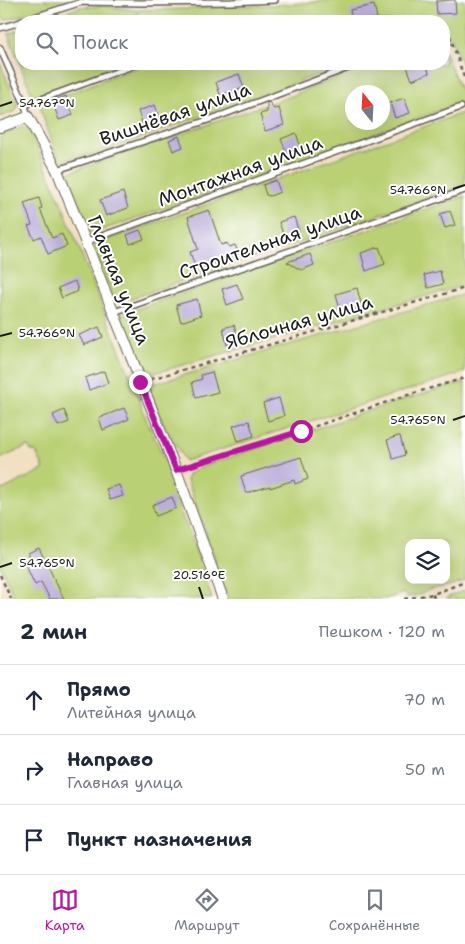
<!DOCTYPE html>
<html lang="ru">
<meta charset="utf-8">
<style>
body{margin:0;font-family:"Shantell Sans",sans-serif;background:#f6f6f7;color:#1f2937}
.controls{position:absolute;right:15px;bottom:15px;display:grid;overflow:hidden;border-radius:10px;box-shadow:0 5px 20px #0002}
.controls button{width:45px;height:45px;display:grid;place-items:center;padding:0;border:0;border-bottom:1px solid #e0e1e3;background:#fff;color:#1f2937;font:25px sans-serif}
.compass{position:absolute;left:345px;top:85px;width:45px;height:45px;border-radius:50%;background:#fff;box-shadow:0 5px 20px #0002;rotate:342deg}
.stop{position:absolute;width:15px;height:15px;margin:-11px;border:4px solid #b5179e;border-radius:50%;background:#fff}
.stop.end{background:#b5179e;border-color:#fff;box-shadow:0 1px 5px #0008}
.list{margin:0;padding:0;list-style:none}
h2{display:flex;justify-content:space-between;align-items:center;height:65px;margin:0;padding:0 20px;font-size:21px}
h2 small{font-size:16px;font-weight:400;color:#747a83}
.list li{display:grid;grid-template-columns:32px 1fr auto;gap:15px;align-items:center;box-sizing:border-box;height:70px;padding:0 20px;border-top:1px solid #e0e1e3}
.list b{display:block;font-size:19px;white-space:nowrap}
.list p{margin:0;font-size:16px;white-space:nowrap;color:#747a83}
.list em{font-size:16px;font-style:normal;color:#747a83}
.icon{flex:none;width:28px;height:28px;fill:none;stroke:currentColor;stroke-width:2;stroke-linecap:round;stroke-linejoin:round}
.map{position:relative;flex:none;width:465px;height:599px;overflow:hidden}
.search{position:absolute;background:#fff;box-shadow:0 5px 20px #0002;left:15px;right:15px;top:15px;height:55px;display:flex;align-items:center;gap:12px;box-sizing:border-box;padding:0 18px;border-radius:20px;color:#747a83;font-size:19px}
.sheet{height:275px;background:#fff}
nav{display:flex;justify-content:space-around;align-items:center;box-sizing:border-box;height:70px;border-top:1px solid #e0e1e3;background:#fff;font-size:14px;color:#747a83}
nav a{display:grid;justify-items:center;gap:2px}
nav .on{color:#b5179e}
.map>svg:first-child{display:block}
.green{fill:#bad074;stroke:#6b7648;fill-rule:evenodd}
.building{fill:#bbaed9}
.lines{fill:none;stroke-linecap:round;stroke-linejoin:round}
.lane-casing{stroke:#676156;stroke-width:8}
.street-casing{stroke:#676156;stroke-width:12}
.path{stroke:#676156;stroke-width:2.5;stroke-dasharray:4 4;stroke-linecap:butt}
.lane{stroke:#fff;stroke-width:5}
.street{stroke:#fff;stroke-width:10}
.route{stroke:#b5179e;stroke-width:6}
.ticks{fill:none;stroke:#1c1c1c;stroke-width:2}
.labels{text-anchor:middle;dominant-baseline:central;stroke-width:4;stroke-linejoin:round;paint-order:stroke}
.street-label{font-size:19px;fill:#1c1c1c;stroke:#fff}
.ticks-label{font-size:12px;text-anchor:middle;fill:#1c1c1c;stroke:#fff;stroke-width:4;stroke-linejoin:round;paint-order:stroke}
</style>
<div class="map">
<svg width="465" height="599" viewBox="0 0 465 599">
<rect width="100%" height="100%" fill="#fff"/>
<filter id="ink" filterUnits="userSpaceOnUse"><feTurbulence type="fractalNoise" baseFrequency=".02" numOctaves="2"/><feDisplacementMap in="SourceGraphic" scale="10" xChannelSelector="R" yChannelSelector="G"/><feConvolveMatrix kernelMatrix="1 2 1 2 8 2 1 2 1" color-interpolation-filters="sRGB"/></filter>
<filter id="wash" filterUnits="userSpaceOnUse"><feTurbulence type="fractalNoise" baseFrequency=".0096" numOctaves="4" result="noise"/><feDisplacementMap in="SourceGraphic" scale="20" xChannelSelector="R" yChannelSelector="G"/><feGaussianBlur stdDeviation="1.12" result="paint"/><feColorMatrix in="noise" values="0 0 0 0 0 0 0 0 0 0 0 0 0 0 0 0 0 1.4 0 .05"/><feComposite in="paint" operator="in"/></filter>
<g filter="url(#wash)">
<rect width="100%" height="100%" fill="#f2e0c3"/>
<!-- green -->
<g class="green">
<path d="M0,0h77l-72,20c-5,-3 -5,-12 -5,-20z"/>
<polygon points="337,0 465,0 465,73 451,38 449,39 444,33 444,21 42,21 80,7 102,6 136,10 138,15 138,10 192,9 200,9 201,8 292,4"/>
<polygon points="21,29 21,64 125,64 33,97 8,34"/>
<path d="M444,51l20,48 -4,4 -218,79 -149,51 -4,-2 -10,-27 -15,-30 230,-79 76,-31h74zM352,92h30v30h-30z"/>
<polygon points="0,62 17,105 16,111 0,117"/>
<polygon points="148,64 348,64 95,154 59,161 41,111 42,104 113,76"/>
<polygon points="465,112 465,184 325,234 120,302 115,303 93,247 96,244"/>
<polygon points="28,126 63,207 105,314 138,396 146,419 167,465 174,486 179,509 193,541 212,599 15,599 0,565 0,559 3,557 0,551 0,491 44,469 36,452 31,451 28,446 0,459 0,135 21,127"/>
<polygon points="465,196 465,285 144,376 121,318 122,314"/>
<polygon points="465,294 465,372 185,461 160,416 148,387 149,385"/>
<path d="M465,382v198l-13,5 -24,5 -6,4 -14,3 -5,-4 -17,6h-158l-14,-38h2l-29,-81 1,-6 21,-10 187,-62 47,-14zM409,543h37v37h-37z"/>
<polygon points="465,590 465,599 447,599 448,597"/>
</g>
<g id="blocks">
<!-- building -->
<g class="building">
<polygon points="455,0 456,13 437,14 436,1"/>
<polygon points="374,5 377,18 363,21 352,21 350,10"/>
<polygon points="406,64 426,64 429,73 412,80"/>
<polygon points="239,74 244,88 220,95 216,82"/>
<polygon points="66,96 73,115 59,120 52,101"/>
<polygon points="404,98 410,113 395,118 390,103"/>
<polygon points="269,102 274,109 279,108 284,125 265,131 260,114 267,112 267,103"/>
<polygon points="155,105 160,119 143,125 138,111"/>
<polygon points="296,133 301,148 287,154 281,139"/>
<polygon points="179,136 183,147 173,151 169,140"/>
<polygon points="276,180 280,192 270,196 266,195 263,185"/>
<polygon points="123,192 128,208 106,216 100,200"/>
<polygon points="39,198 42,208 40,209 52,238 62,234 67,246 48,254 41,236 34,239 28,226 32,225 24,203"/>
<polygon points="209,210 221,245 227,243 229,247 235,245 239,254 196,269 190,252 198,249 188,217"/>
<polygon points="450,211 455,225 445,228 440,214"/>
<polygon points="294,217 299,232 284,237 279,222"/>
<polygon points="140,230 144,239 130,244 127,235"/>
<polygon points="379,247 385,264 366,271 361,253"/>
<polygon points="310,254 314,265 301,270 287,262"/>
<polygon points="440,271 443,284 428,288 424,275"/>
<polygon points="75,281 78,291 62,298 58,288"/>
<polygon points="237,284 243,299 227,305 222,289"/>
<polygon points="357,288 362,307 341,313 336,294"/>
<polygon points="197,299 201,315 181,322 176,305"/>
<polygon points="234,325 239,342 227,345 223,328"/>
<polygon points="99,327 103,337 84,345 79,335"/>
<polygon points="104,371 108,383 89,390 85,378"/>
<polygon points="212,372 218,392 196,398 192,382 202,379 201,375"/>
<polygon points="279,398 284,416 268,421 263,403"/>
<polygon points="124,408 129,419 103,430 99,418"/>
<polygon points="64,410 69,422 58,426 53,415"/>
<polygon points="249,421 254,436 238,441 233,426"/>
<polygon points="398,436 400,436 405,455 393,459 387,440"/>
<polygon points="301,457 308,479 295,484 294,480 270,488 270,486 246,493 241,476"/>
<polygon points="119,485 123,496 110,500 106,489"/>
<polygon points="172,497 176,508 156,516 152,505"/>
<polygon points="39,548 64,599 50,599 41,582 35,585 26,566 33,562 28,553"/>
</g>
</g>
</g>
<g filter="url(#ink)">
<use href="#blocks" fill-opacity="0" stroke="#676156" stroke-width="1"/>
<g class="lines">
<!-- lane casing -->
<g class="lane-casing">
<g id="lane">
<polyline points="22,21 82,2 142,3 231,2 275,0"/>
<polyline points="0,28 21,22"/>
<polyline points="0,48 25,105 28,117"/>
<polyline points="25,105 138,64"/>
<polyline points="57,170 217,117 359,64"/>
<polyline points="85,242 461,107"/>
<polyline points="114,312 465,190"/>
</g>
</g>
<!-- street casing -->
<g class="street-casing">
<polyline id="street" points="0,127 28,117 57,170 176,470 223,599"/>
</g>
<!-- path -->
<g class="path">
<polyline points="447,28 465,80"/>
<polyline points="151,379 465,288"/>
<polyline points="185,467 301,431 411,394 465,378"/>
<polyline points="0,575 11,599"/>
<polyline points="433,594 434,599"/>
<polyline points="404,599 433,594 465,582"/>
</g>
<!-- lane -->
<use href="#lane" class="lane"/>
<!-- street -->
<use href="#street" class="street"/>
</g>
</g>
<g class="lines" filter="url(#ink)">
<!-- route -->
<polyline class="route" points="140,382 176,470 301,431"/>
</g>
<!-- ticks -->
<path class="ticks" d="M0,106l12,-4M453,189l12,-4M0,336l12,-3M453,420l12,-4M0,567l12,-4M199,587l4,12"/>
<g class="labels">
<!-- street labels -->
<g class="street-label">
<text transform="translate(175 114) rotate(-19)">Вишнёвая улица</text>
<text transform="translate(240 171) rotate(-20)">Монтажная улица</text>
<text transform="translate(270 242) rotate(-19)">Строительная улица</text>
<text transform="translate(119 280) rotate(68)">Главная улица</text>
<text transform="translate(299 322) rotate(-16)">Яблочная улица</text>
</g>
</g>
<g class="ticks-label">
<text x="47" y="107">54.767°N</text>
<text x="418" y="194">54.766°N</text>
<text x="47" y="337">54.766°N</text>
<text x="418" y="424">54.765°N</text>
<text x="47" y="567">54.765°N</text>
<text x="199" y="579">20.516°E</text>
</g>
</svg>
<div class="controls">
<button><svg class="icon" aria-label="layers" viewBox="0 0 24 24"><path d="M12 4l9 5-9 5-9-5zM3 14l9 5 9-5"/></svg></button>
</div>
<svg class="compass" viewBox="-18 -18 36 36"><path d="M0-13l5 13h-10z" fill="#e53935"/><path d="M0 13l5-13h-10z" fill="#747a83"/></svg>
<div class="stop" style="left:301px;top:431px"></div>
<div class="stop end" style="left:140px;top:382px"></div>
<div class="search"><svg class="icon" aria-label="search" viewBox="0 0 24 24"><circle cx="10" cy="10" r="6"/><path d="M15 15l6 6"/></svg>Поиск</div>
</div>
<section class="sheet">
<h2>2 мин<small>Пешком · 120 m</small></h2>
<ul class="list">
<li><svg class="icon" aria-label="ahead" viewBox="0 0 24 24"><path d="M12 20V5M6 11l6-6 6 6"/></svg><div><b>Прямо</b><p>Литейная улица</p></div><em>70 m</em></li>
<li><svg class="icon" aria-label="right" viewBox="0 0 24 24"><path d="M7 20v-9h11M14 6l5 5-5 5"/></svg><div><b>Направо</b><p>Главная улица</p></div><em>50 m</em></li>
<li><svg class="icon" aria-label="arrive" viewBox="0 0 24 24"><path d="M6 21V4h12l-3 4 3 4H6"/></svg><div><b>Пункт назначения</b></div></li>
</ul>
</section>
<nav>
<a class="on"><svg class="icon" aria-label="map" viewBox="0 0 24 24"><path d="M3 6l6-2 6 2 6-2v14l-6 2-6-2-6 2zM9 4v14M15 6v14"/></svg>Карта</a>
<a><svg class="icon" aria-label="directions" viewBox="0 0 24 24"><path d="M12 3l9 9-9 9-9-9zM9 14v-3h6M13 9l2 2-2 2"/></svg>Маршрут</a>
<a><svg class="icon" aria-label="saved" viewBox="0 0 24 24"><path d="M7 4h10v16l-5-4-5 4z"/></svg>Сохранённые</a>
</nav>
